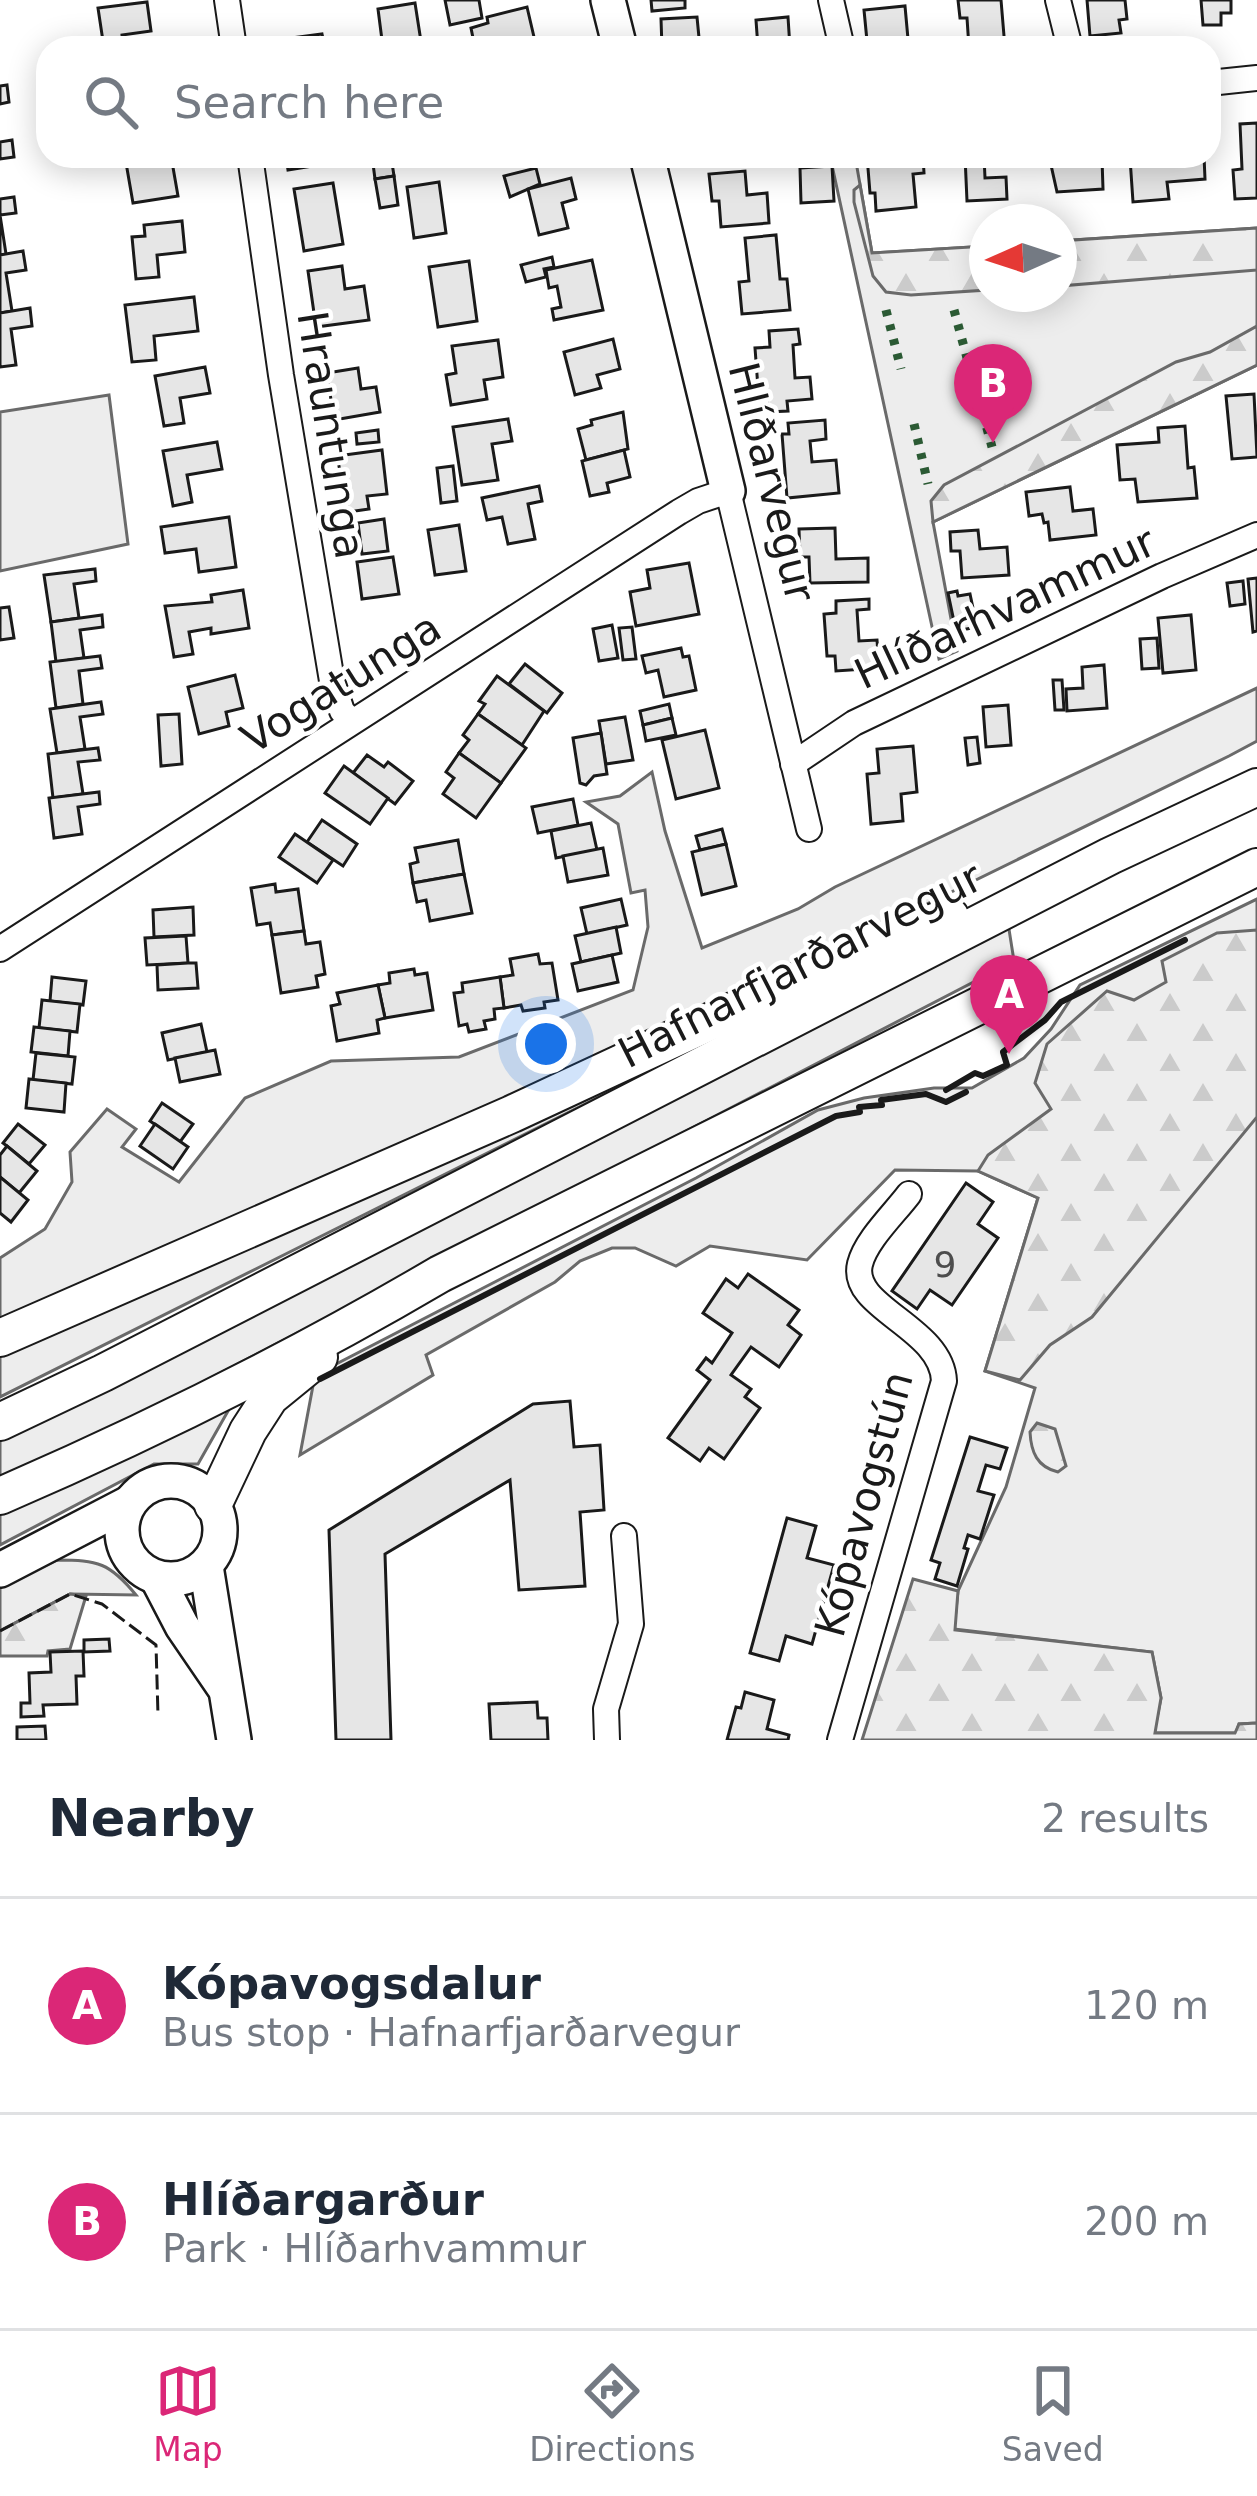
<!DOCTYPE html>
<meta charset="utf-8">
<style>
body{margin:0;font-family:"DejaVu Sans",sans-serif;background:#f2f2f3;color:#1f2937}
.compass{position:absolute;left:969px;top:204px;width:108px;height:108px;border-radius:50%;background:#fff;box-shadow:0 6px 30px #0003;rotate:267deg}
.you{position:absolute;left:546px;top:1044px;width:42px;height:42px;margin:-30px;border:9px solid #fff;border-radius:50%;background:#1a73e8;box-shadow:0 0 0 18px #1a73e833}
.badge{display:grid;place-items:center;width:78px;height:78px;border-radius:50%;background:#db2777;color:#fff;font-size:39px;font-weight:700}
.pin{position:absolute;translate:-50% -99px;filter:drop-shadow(0 3px 6px #0008)}
.pin::after{content:'';position:absolute;top:63px;width:42px;height:36px;background:inherit;clip-path:polygon(0 0,100% 0,50% 100%)}
.list{margin:0;padding:0;list-style:none}
h2{display:flex;justify-content:space-between;align-items:center;height:156px;margin:0;padding:0 48px;font-size:51px}
h2 small{font-size:39px;font-weight:400;color:#747a83}
.list li{display:grid;grid-template-columns:78px 1fr auto;gap:36px;align-items:center;box-sizing:border-box;height:216px;padding:0 48px;border-top:3px solid #e0e1e3}
.list b{display:block;font-size:45px;white-space:nowrap}
.list p{margin:0;font-size:39px;white-space:nowrap;color:#747a83}
.list em{font-size:39px;font-style:normal;color:#747a83}
.icon{flex:none;width:66px;height:66px;fill:none;stroke:currentColor;stroke-width:2;stroke-linecap:round;stroke-linejoin:round}
.map{position:relative;flex:none;width:1257px;height:1740px;overflow:hidden}
.search{position:absolute;background:#fff;box-shadow:0 6px 30px #0003;left:36px;right:36px;top:36px;height:132px;display:flex;align-items:center;gap:30px;box-sizing:border-box;padding:0 42px;border-radius:36px;color:#747a83;font-size:45px}
.sheet{height:588px;background:#fff}
nav{display:flex;justify-content:space-around;align-items:center;box-sizing:border-box;height:168px;border-top:3px solid #e0e1e3;background:#fff;font-size:33px;color:#747a83}
nav a{display:grid;justify-items:center;gap:6px}
nav .on{color:#db2777}
.map>svg:first-child{display:block}
.green{fill:#ededed;stroke:#6a6a6a;stroke-width:3}
.forest{fill:url(#forest-firs);stroke:#6a6a6a;stroke-width:3}
.building{fill:#e6e6e6;stroke:#1a1a1a;stroke-width:3}
.lines{fill:none;stroke-linecap:round;stroke-linejoin:round}
.street-casing{stroke:#1a1a1a;stroke-width:28}
.secondary-casing{stroke:#1a1a1a;stroke-width:38}
.primary-casing{stroke:#1a1a1a;stroke-width:40}
.street{stroke:#fff;stroke-width:24}
.secondary{stroke:#fff;stroke-width:33}
.primary{stroke:#fff;stroke-width:36}
.hedge{stroke:#2b5a34;stroke-width:9;stroke-dasharray:6 9;stroke-linecap:butt}
.fence{stroke:#1a1a1a;stroke-width:3;stroke-dasharray:15 6;stroke-linecap:butt}
.wall{stroke:#1a1a1a;stroke-width:6}
.labels{text-anchor:middle;dominant-baseline:central;stroke-width:9;stroke-linejoin:round;paint-order:stroke}
.number-label{font-size:36px;fill:#4d4d4d}
.street-label{font-size:42px;fill:#1a1a1a;stroke:#fff}
</style>
<div class="map">
<svg width="1257" height="1740" viewBox="0 0 1257 1740">
<defs>
<pattern id="forest-firs" width="22" height="20" patternUnits="userSpaceOnUse" patternTransform="scale(3)"><rect width="22" height="20" fill="#ededed"/><path d="M5 1l3.5 6h-7zM16 11l3.5 6h-7z" fill="#cbcbcb"/></pattern>
</defs>
<rect width="100%" height="100%" fill="#fff"/>
<!-- green -->
<g class="green">
<polygon points="830,156 855,156 872,253 987,246 987,294 1059,294 1059,241 1257,228 1257,365 933,522 957,651 939,659"/>
<polygon points="109,395 128,544 0,571 0,412"/>
<polygon points="1257,688 1257,741 1229,756 653,1038 0,1325 0,1258 45,1229 72,1182 70,1152 107,1109 136,1129 122,1147 179,1182 245,1098 331,1061 459,1057 633,990 648,927 645,890 631,893 618,824 586,802 620,796 652,772 665,831 702,948 798,909 835,887"/>
<polygon points="1257,899 1257,1723 1239,1724 1236,1733 1154,1733 1161,1698 1152,1652 954,1629 958,1591 1006,1487 1035,1388 985,1371 1038,1198 978,1171 895,1170 807,1260 710,1246 676,1266 635,1248 612,1248 580,1261 555,1282 426,1355 433,1375 300,1455 315,1375 696,1178 818,1110 864,1098 934,1088 972,1088 1024,1058 1051,1029 1080,985"/>
<polygon points="1008,923 1014,961 153,1408 0,1479 0,1440 94,1397"/>
<polygon points="735,1029 0,1397 0,1349"/>
<polygon points="232,1404 198,1464 154,1464 0,1545 0,1507"/>
<path d="M57,1560c41,0 53,3 79,35l-66,-1 -70,37v-44z"/>
</g>
<!-- forest -->
<g class="forest">
<polygon points="860,185 872,253 987,246 987,290 911,295 886,292 873,276 854,202 854,190"/>
<polygon points="1257,228 1257,270 1059,286 1059,241"/>
<polygon points="1257,326 1257,365 933,522 931,501 944,485 1176,362 1210,352"/>
<polygon points="1257,930 1257,1117 1092,1317 1050,1345 1020,1380 985,1371 1038,1198 978,1171 988,1155 1051,1109 1035,1083 1047,1044 1107,991 1134,1000 1166,982 1162,961 1217,933"/>
<path d="M1037,1423l18,6 11,37 -8,6c-21,-5 -27,-20 -28,-40z"/>
<polygon points="913,1579 958,1591 955,1630 1152,1652 1161,1698 1155,1733 1235,1733 1239,1724 1257,1723 1257,1740 862,1740"/>
<polygon points="70,1594 86,1596 70,1649 48,1651 47,1656 0,1656 0,1631"/>
</g>
<!-- building -->
<g class="building">
<polygon points="445,0 479,0 482,18 450,25"/>
<polygon points="651,0 685,0 685,8 652,11"/>
<polygon points="958,0 1001,0 1005,48 969,48 967,18 960,18"/>
<polygon points="1087,0 1125,0 1127,19 1119,20 1121,33 1090,36"/>
<polygon points="1201,0 1231,0 1231,13 1221,13 1221,25 1203,25"/>
<polygon points="147,2 151,31 122,35 123,48 104,48 98,8"/>
<polygon points="415,3 422,48 383,48 378,9"/>
<polygon points="905,6 908,39 901,40 901,48 872,48 871,41 867,41 864,10"/>
<polygon points="527,7 534,37 506,43 507,48 475,48 471,28 488,23 487,17"/>
<polygon points="697,17 700,48 662,48 661,19"/>
<polygon points="788,17 790,48 758,48 756,20"/>
<polygon points="322,34 325,48 284,48 292,47 291,38"/>
<polygon points="7,85 9,102 0,104 0,86"/>
<polygon points="1257,123 1257,198 1235,199 1233,170 1242,169 1240,124"/>
<polygon points="12,140 14,157 0,159 0,142"/>
<polygon points="171,156 178,196 133,203 125,157"/>
<polygon points="286,156 324,156 325,164 288,170"/>
<polygon points="372,156 391,156 394,176 375,179"/>
<polygon points="867,156 923,156 924,173 913,174 916,207 876,211 875,193 870,193"/>
<polygon points="965,156 984,156 985,178 1006,177 1007,199 967,201"/>
<polygon points="1049,156 1102,159 1103,189 1057,192"/>
<polygon points="1204,156 1205,179 1167,182 1169,199 1133,202 1130,158"/>
<polygon points="832,166 834,201 801,203 800,168"/>
<polygon points="536,168 540,184 510,197 504,176"/>
<polygon points="745,171 747,195 767,193 769,223 721,227 719,201 712,201 709,174"/>
<polygon points="394,176 398,205 380,208 375,179"/>
<polygon points="571,178 576,199 562,203 568,228 539,235 528,189"/>
<polygon points="439,182 446,233 414,238 407,187"/>
<polygon points="333,183 343,244 304,251 294,189"/>
<polygon points="14,197 16,213 0,215 6,254 0,255 0,199"/>
<polygon points="182,221 185,252 157,255 159,277 136,279 132,237 145,236 144,225"/>
<polygon points="776,235 780,279 787,279 790,310 742,314 739,282 749,281 745,238"/>
<polygon points="23,251 26,270 6,273 12,311 0,313 0,255"/>
<polygon points="552,257 554,267 544,269 546,277 526,282 521,265"/>
<polygon points="592,260 603,310 554,320 552,309 561,307 557,286 549,288 546,270"/>
<polygon points="469,261 477,321 438,327 429,267"/>
<polygon points="342,266 345,289 364,286 369,320 316,327 308,271"/>
<polygon points="194,297 198,331 154,336 156,360 132,362 125,305"/>
<polygon points="30,308 32,326 11,329 16,365 0,367 0,313"/>
<polygon points="798,329 800,344 793,345 795,378 810,377 812,399 787,401 788,411 768,412 766,387 758,388 755,348 770,347 769,331"/>
<polygon points="613,339 620,369 597,375 601,388 575,395 564,352"/>
<polygon points="498,340 503,377 484,380 487,399 451,405 446,375 456,373 452,346"/>
<polygon points="205,367 210,393 180,398 184,423 164,426 155,376"/>
<polygon points="358,368 361,389 376,387 380,412 334,420 327,373"/>
<polygon points="1254,394 1257,457 1232,459 1226,396"/>
<polygon points="623,412 628,449 586,460 578,429 592,425 591,420"/>
<polygon points="508,419 512,441 492,444 498,480 462,485 453,427"/>
<polygon points="825,420 826,439 810,441 812,462 836,460 839,493 787,498 782,434 789,434 788,423"/>
<polygon points="1185,426 1188,468 1194,467 1197,498 1138,502 1135,479 1120,480 1117,445 1159,442 1158,428"/>
<polygon points="378,430 379,442 357,444 356,433"/>
<polygon points="217,442 222,469 187,475 192,502 173,506 163,451"/>
<polygon points="382,450 387,494 367,496 369,509 348,512 337,456"/>
<polygon points="624,450 630,477 607,483 609,492 590,496 582,461"/>
<polygon points="453,466 457,501 441,503 437,468"/>
<polygon points="539,486 542,501 528,504 535,539 508,544 502,517 487,520 482,498"/>
<polygon points="1070,487 1073,511 1093,509 1096,535 1050,540 1048,522 1044,523 1042,514 1029,516 1026,492"/>
<polygon points="229,517 236,567 199,572 196,549 165,553 161,527"/>
<polygon points="384,519 388,551 362,554 358,523"/>
<polygon points="459,525 466,571 435,575 428,530"/>
<polygon points="835,528 836,559 868,558 868,582 810,583 809,557 800,557 799,529"/>
<polygon points="978,530 980,549 1007,547 1009,575 962,578 960,551 951,551 950,532"/>
<polygon points="393,557 399,594 362,599 357,562"/>
<polygon points="689,563 699,614 636,626 630,592 650,588 647,570"/>
<polygon points="95,569 96,581 74,584 79,618 51,622 44,575"/>
<polygon points="1257,578 1257,631 1253,632 1248,579"/>
<polygon points="1243,581 1245,604 1230,606 1227,583"/>
<polygon points="243,590 249,628 211,634 211,628 189,632 193,654 174,657 165,606 212,602 211,595"/>
<polygon points="957,591 958,596 970,594 977,627 956,631 948,593"/>
<polygon points="869,599 869,609 857,610 859,641 877,640 879,668 836,671 835,656 827,656 824,614 836,613 836,601"/>
<polygon points="9,607 14,638 0,640 0,608"/>
<polygon points="102,615 103,627 80,630 84,658 56,662 51,622"/>
<polygon points="1191,615 1196,670 1163,673 1158,618"/>
<polygon points="612,625 618,658 599,661 593,629"/>
<polygon points="632,627 636,659 623,660 619,628"/>
<polygon points="1157,638 1159,668 1142,669 1140,639"/>
<polygon points="681,648 683,657 689,656 696,690 664,697 658,670 646,673 642,656"/>
<polygon points="100,656 102,668 79,671 83,704 56,708 50,662"/>
<polygon points="525,664 562,693 547,713 509,684"/>
<polygon points="1104,665 1107,708 1067,711 1066,689 1083,688 1082,667"/>
<polygon points="235,675 243,708 226,712 229,726 199,734 188,687"/>
<polygon points="497,676 544,711 522,745 478,714 485,704 479,701"/>
<polygon points="1053,680 1062,680 1064,710 1055,710"/>
<polygon points="101,702 103,714 80,717 85,749 57,753 50,709"/>
<polygon points="669,704 672,718 643,725 640,711"/>
<polygon points="1008,705 1011,745 986,747 983,707"/>
<polygon points="179,714 182,764 161,766 158,715"/>
<polygon points="478,714 526,748 501,783 459,753 469,740 463,735"/>
<polygon points="625,717 633,760 606,764 599,721"/>
<polygon points="672,718 676,735 646,741 643,725"/>
<polygon points="705,730 719,788 676,799 662,740"/>
<polygon points="601,733 607,774 594,776 586,785 580,783 573,738"/>
<polygon points="977,737 980,763 968,765 965,738"/>
<polygon points="913,746 917,792 901,794 903,821 871,824 867,774 879,773 877,749"/>
<polygon points="98,748 100,760 78,762 83,794 53,798 48,754"/>
<polygon points="459,753 501,783 476,818 443,794 454,778 446,772"/>
<polygon points="367,755 384,767 388,762 413,781 395,804 353,773"/>
<polygon points="344,766 388,798 370,824 325,793"/>
<polygon points="99,792 100,804 78,807 82,834 54,838 49,798"/>
<polygon points="573,799 578,825 538,833 532,807"/>
<polygon points="322,820 357,844 343,866 307,842"/>
<polygon points="591,823 597,850 556,858 551,831"/>
<polygon points="722,829 726,844 700,850 696,836"/>
<polygon points="295,834 333,860 317,883 279,857"/>
<polygon points="458,840 464,874 413,883 410,864 418,862 415,848"/>
<polygon points="726,844 736,886 702,895 692,852"/>
<polygon points="603,848 608,875 568,882 563,856"/>
<polygon points="464,874 472,913 430,921 426,900 417,902 413,883"/>
<polygon points="275,884 276,892 298,889 304,931 272,935 270,923 257,925 251,888"/>
<polygon points="621,899 627,925 587,934 581,908"/>
<polygon points="193,907 194,935 154,937 153,910"/>
<polygon points="616,927 621,953 581,962 575,936"/>
<polygon points="304,931 306,944 320,942 325,974 316,976 318,987 281,993 272,935"/>
<polygon points="186,936 188,963 147,965 145,938"/>
<polygon points="538,954 540,964 552,963 558,1000 544,1002 545,1008 523,1011 521,1005 504,1008 500,977 513,975 510,959"/>
<polygon points="612,955 618,982 578,991 572,964"/>
<polygon points="188,963 196,963 198,988 158,990 157,965"/>
<polygon points="414,969 415,975 427,973 433,1010 385,1018 378,985 390,983 389,973"/>
<polygon points="52,977 86,981 83,1005 50,1001"/>
<polygon points="500,977 504,1008 494,1009 495,1019 484,1021 486,1029 469,1032 467,1024 459,1026 454,993 463,992 462,983"/>
<polygon points="378,985 385,1018 377,1020 379,1033 337,1041 331,1006 340,1004 337,993"/>
<polygon points="42,1000 80,1004 77,1032 39,1028"/>
<polygon points="201,1024 207,1052 168,1060 162,1033"/>
<polygon points="34,1027 70,1031 68,1056 31,1052"/>
<polygon points="215,1050 220,1074 180,1082 175,1058"/>
<polygon points="36,1053 75,1057 72,1084 33,1080"/>
<polygon points="29,1079 66,1083 64,1112 26,1108"/>
<polygon points="162,1103 193,1124 180,1142 150,1121"/>
<polygon points="18,1124 45,1145 29,1164 3,1143"/>
<polygon points="155,1124 188,1147 173,1169 140,1146"/>
<polygon points="7,1146 37,1171 19,1193 0,1177 0,1155"/>
<polygon points="0,1177 28,1200 11,1222 0,1213"/>
<polygon points="966,1183 993,1202 978,1224 998,1238 952,1305 930,1290 917,1309 892,1291"/>
<polygon points="748,1274 799,1310 788,1325 801,1335 779,1367 751,1347 731,1375 751,1389 745,1397 760,1408 724,1459 709,1448 700,1461 668,1438 710,1380 697,1370 706,1358 712,1363 732,1333 703,1313 726,1279 738,1288"/>
<polygon points="570,1401 574,1447 600,1445 604,1510 580,1512 585,1586 519,1590 510,1480 385,1554 391,1740 336,1740 329,1530 533,1404"/>
<polygon points="970,1437 1007,1448 1000,1469 986,1465 978,1491 994,1495 980,1539 968,1535 964,1548 968,1549 957,1586 935,1579 940,1563 931,1560"/>
<polygon points="787,1518 816,1526 807,1558 834,1565 812,1644 786,1636 779,1661 750,1653"/>
<polygon points="109,1639 110,1651 84,1652 84,1640"/>
<polygon points="83,1651 84,1676 76,1676 77,1704 43,1705 44,1716 21,1717 21,1703 30,1703 29,1673 51,1672 50,1652"/>
<polygon points="745,1692 774,1700 767,1729 789,1735 788,1740 727,1740 736,1707 741,1708"/>
<polygon points="537,1702 538,1718 547,1718 548,1740 491,1740 489,1704"/>
<polygon points="45,1726 46,1740 17,1740 17,1727"/>
</g>
<g class="lines">
<!-- street casing -->
<g class="street-casing">
<g id="street">
<polyline points="227,0 234,48"/>
<polyline points="831,0 842,48"/>
<polyline points="1058,0 1070,48"/>
<polyline points="1209,83 1257,78"/>
<polyline points="250,156 281,375 332,681 342,711 351,721"/>
<polyline points="793,764 854,723 1162,576 1257,535"/>
<polyline points="0,949 679,512 698,501 728,491 809,829"/>
<polyline points="607,1740 606,1709 631,1624 624,1536"/>
<path d="M840,1740l104,-359c-2,-54 -95,-73 -84,-117 6,-24 34,-50 49,-70"/>
</g>
</g>
<!-- secondary casing -->
<g class="secondary-casing">
<g id="secondary">
<polyline points="608,0 620,48"/>
<polyline points="647,156 728,491"/>
<circle cx="171" cy="1530" r="49"/>
<polyline points="206,1566 234,1740"/>
<polyline points="0,1570 129,1503"/>
<polyline points="157,1578 182,1626 223,1686"/>
</g>
</g>
<!-- primary casing -->
<g class="primary-casing">
<g id="primary">
<polyline points="0,1338 512,1114 879,943 950,916"/>
<polyline points="0,1422 103,1373 1110,856 1257,787"/>
<path d="M0,1496c150,-65 299,-139 440,-222l817,-407"/>
<polyline points="213,1505 248,1431 270,1397 319,1357"/>
</g>
</g>
<!-- street -->
<use href="#street" class="street"/>
<!-- secondary -->
<use href="#secondary" class="secondary"/>
<!-- primary -->
<use href="#primary" class="primary"/>
<!-- hedge -->
<g class="hedge">
<polyline points="886,310 901,369"/>
<polyline points="954,310 970,369"/>
<polyline points="975,384 992,447"/>
<polyline points="914,424 928,484"/>
</g>
<!-- fence -->
<polyline class="fence" points="0,1631 70,1594 102,1604 156,1645 158,1715"/>
<!-- wall -->
<g class="wall">
<polyline points="946,1090 975,1073 983,1076 1007,1065 1003,1052 1045,1020 1061,1002 1185,940"/>
<polyline points="320,1379 836,1116 860,1112 859,1107 882,1105 881,1100 926,1094 946,1102 966,1092"/>
</g>
</g>
<g class="labels">
<!-- number labels -->
<g class="number-label">
<text x="945" y="1264">9</text>
</g>
<!-- street labels -->
<g class="street-label">
<text transform="translate(331 435) rotate(81)">Hrauntunga</text>
<text transform="translate(772 482) rotate(76)">Hlíðarvegur</text>
<text transform="translate(1005 608) rotate(-25)">Hlíðarhvammur</text>
<text transform="translate(341 683) rotate(-32)">Vogatunga</text>
<text transform="translate(800 965) rotate(-27)">Hafnarfjarðarvegur</text>
<text transform="translate(864 1504) rotate(-75)">Kópavogstún</text>
</g>
</g>
</svg>
<svg class="compass" viewBox="-18 -18 36 36"><path d="M0-13l5 13h-10z" fill="#e53935"/><path d="M0 13l5-13h-10z" fill="#747a83"/></svg>
<div class="you"></div>
<div class="pin badge" style="left:1009px;top:1054px">A</div>
<div class="pin badge" style="left:993px;top:443px">B</div>
<div class="search"><svg class="icon" aria-label="search" viewBox="0 0 24 24"><circle cx="10" cy="10" r="6"/><path d="M15 15l6 6"/></svg>Search here</div>
</div>
<section class="sheet">
<h2>Nearby<small>2 results</small></h2>
<ul class="list">
<li><span class="badge">A</span><div><b>Kópavogsdalur</b><p>Bus stop · Hafnarfjarðarvegur</p></div><em>120 m</em></li>
<li><span class="badge">B</span><div><b>Hlíðargarður</b><p>Park · Hlíðarhvammur</p></div><em>200 m</em></li>
</ul>
</section>
<nav>
<a class="on"><svg class="icon" aria-label="map" viewBox="0 0 24 24"><path d="M3 6l6-2 6 2 6-2v14l-6 2-6-2-6 2zM9 4v14M15 6v14"/></svg>Map</a>
<a><svg class="icon" aria-label="directions" viewBox="0 0 24 24"><path d="M12 3l9 9-9 9-9-9zM9 14v-3h6M13 9l2 2-2 2"/></svg>Directions</a>
<a><svg class="icon" aria-label="saved" viewBox="0 0 24 24"><path d="M7 4h10v16l-5-4-5 4z"/></svg>Saved</a>
</nav>
